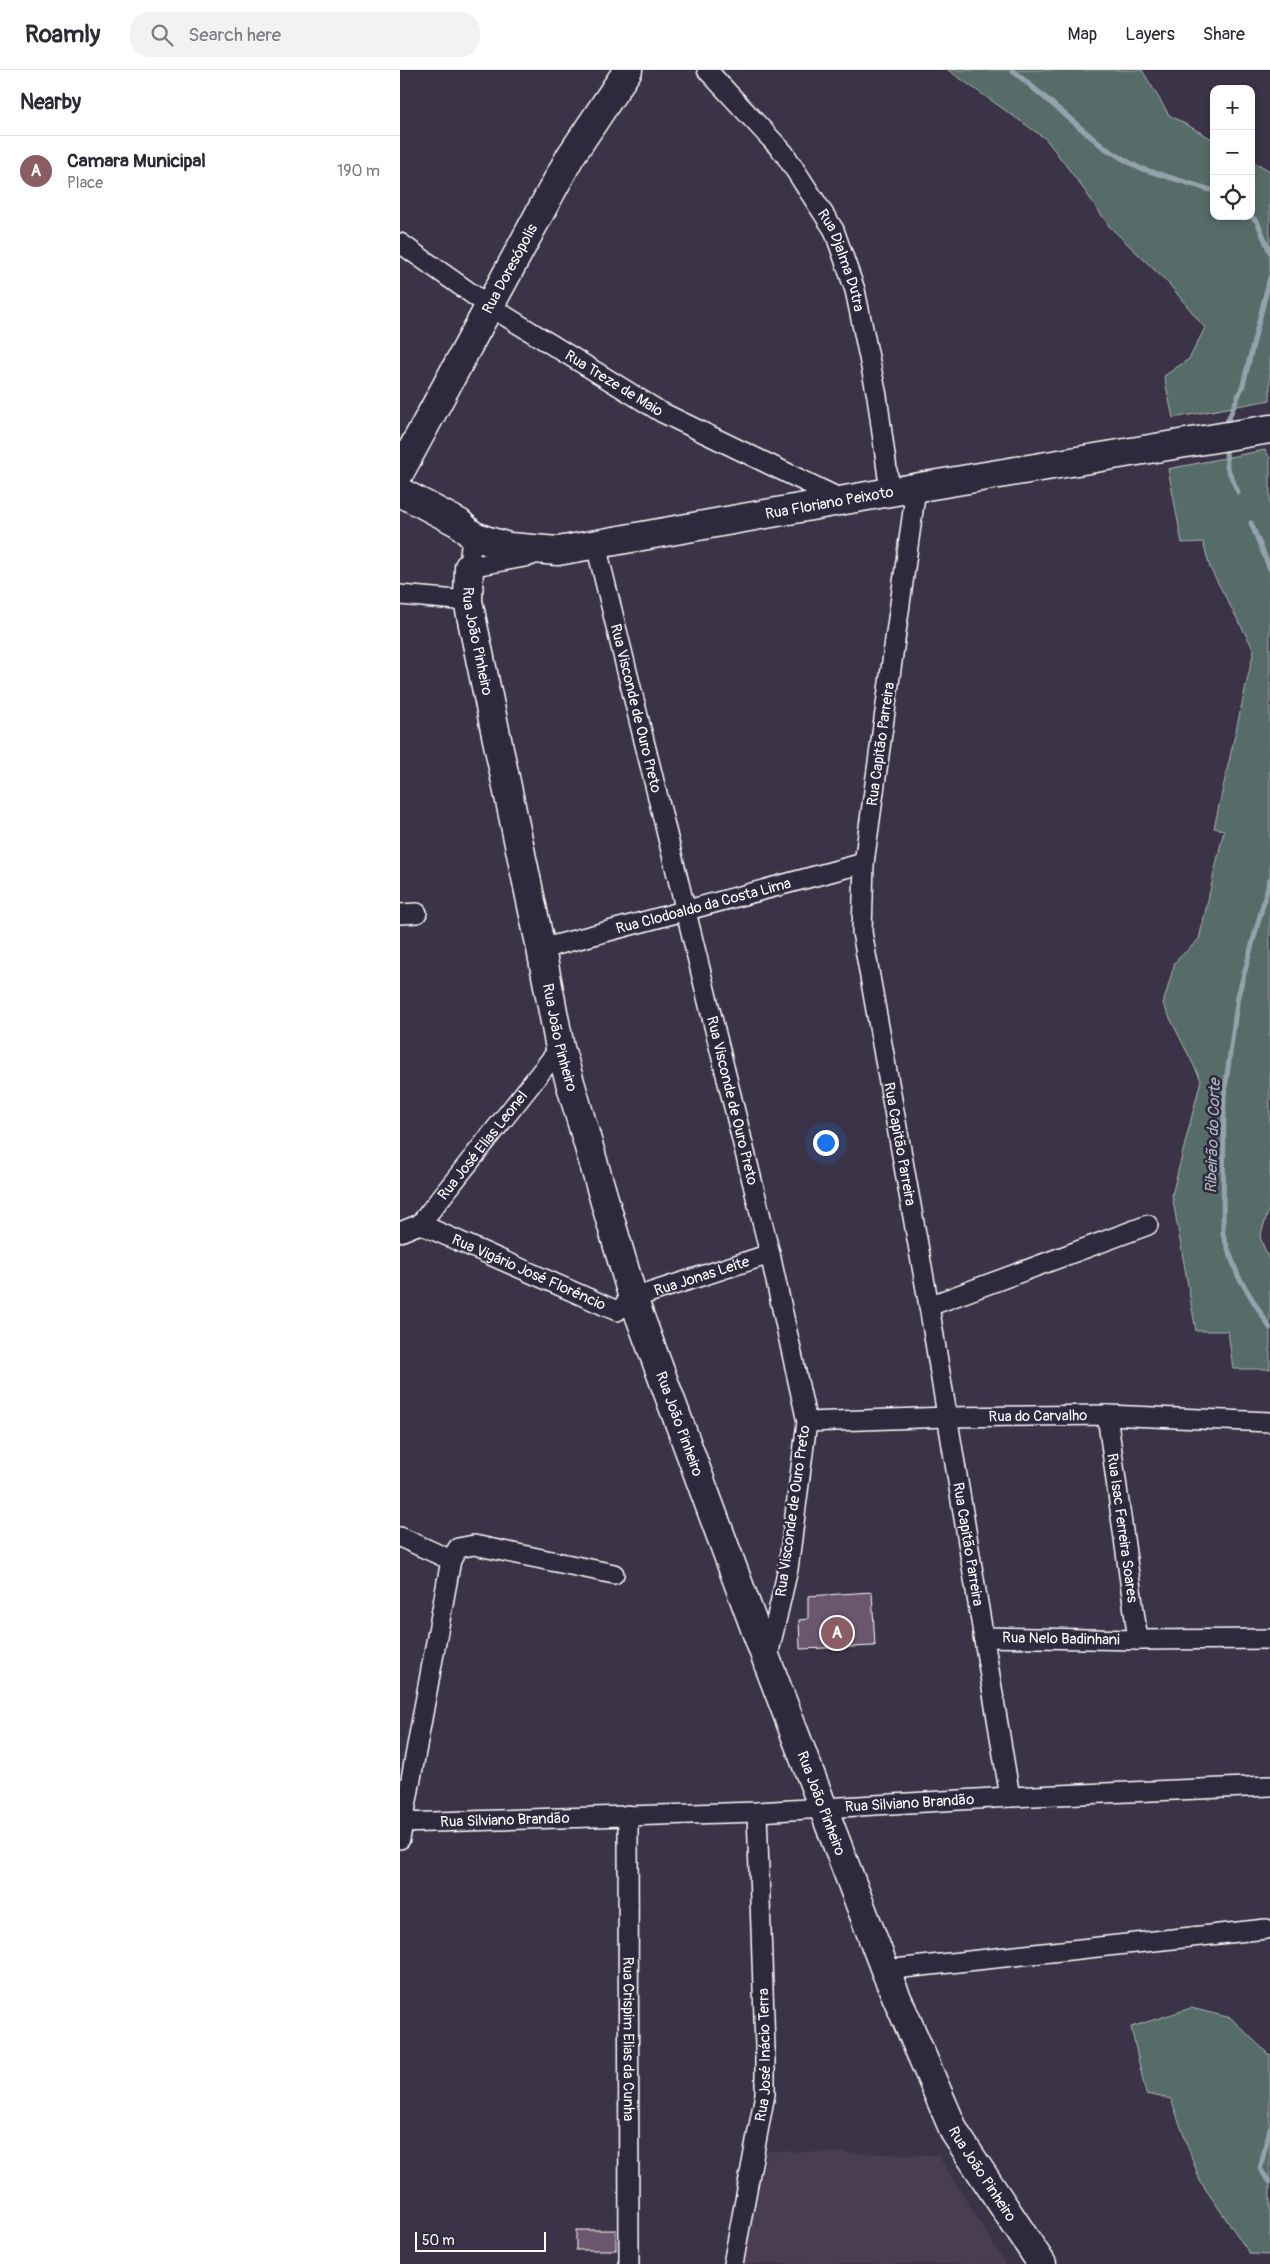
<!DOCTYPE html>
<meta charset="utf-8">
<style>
body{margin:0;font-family:Pangolin,sans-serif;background:#f2f2f3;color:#2b2b33}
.controls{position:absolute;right:15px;top:15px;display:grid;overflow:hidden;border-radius:10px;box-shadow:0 2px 8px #0003}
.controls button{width:45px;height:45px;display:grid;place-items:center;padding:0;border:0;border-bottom:1px solid #e1e1e2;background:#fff;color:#2b2b33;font:25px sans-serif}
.scale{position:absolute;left:15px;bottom:12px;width:131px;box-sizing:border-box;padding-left:5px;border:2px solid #fff;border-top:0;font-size:14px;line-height:18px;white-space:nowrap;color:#fff;-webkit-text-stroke:4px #2f2a3d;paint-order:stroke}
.you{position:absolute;left:425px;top:1072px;width:18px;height:18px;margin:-12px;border:4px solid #fff;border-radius:50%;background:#1a73e8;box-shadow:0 0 0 8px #1a73e833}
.badge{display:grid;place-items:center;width:32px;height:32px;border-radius:50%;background:#8a5d65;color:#fff;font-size:16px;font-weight:700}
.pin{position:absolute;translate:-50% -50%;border:2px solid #fff;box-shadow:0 1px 5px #0006}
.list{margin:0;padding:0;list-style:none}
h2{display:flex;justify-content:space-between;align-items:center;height:65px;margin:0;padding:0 20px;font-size:21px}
h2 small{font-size:16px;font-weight:400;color:#7c7c81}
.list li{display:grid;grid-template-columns:32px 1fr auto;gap:15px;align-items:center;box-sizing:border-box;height:70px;padding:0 20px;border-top:1px solid #e1e1e2}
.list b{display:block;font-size:19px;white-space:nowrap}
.list p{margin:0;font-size:16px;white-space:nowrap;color:#7c7c81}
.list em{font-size:16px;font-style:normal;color:#7c7c81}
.icon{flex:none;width:28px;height:28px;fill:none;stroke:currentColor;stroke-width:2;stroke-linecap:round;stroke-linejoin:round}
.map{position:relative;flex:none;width:870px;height:2194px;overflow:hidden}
header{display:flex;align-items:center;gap:30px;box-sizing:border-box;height:70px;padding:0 25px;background:#fff;border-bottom:1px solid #e1e1e2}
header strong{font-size:24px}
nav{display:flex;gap:28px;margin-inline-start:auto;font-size:18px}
.search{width:350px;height:45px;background:#f2f2f3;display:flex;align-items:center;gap:12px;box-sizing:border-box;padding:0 18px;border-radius:20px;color:#7c7c81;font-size:19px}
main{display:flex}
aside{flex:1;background:#fff}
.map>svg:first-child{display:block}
.built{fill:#493e52}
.green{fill:#566c67;stroke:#aab6b3}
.water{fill:#4c6477;stroke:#94a2ad}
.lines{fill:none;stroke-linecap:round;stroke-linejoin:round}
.stream{stroke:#94a2ad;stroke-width:5}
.building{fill:#6a566d;stroke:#fff}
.street-casing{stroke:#fff;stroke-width:22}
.secondary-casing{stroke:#fff;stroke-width:31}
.street{stroke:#2f2a3d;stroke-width:19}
.secondary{stroke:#2f2a3d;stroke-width:28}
.labels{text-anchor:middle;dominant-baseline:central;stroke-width:5;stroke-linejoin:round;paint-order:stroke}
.street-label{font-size:15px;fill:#fff;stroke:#2f2a3d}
.water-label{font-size:16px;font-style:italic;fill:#aeb9c2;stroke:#2f2a3d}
</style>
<header>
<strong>Roamly</strong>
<div class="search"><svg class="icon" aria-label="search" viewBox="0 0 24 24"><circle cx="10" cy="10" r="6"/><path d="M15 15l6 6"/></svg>Search here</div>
<nav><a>Map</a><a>Layers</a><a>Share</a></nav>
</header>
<main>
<aside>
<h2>Nearby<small></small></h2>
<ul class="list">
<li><span class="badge">A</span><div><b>Camara Municipal</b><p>Place</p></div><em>190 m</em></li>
</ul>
</aside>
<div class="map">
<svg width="870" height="2194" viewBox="0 0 870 2194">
<rect width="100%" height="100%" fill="#3b3347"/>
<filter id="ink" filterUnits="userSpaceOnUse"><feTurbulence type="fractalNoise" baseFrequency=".02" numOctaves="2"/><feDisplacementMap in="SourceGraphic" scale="10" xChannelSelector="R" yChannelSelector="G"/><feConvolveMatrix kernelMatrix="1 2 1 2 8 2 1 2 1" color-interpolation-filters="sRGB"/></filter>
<g filter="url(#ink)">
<!-- built -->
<polygon class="built" points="367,2081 538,2085 606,2194 343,2194"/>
<!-- green -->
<g class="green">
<polygon points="548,0 742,0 769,45 814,70 814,146 851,146 851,90 870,101 870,330 773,348 764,306 789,289 805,258 769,214 709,156 685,121 646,69"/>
<polygon points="865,380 870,388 870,1136 860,1167 870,1193 870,1299 833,1299 828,1261 796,1261 772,1125 801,1010 763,934 775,892 799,869 824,760 814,758 854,580 810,498 803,472 782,473 768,399"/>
<polygon points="791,1938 831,1948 868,1984 870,1984 870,2185 850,2184 800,2111 771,2029 746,2024 731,1957"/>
</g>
<!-- water -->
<g class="water">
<polygon points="612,0 616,0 704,75 740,97 814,119 814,121 739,98 703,77"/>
<polygon points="870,809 838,927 825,1027 824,1165 840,1205 870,1258 838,1206 823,1165 824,1027 838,926"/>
</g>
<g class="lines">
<!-- stream -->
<g class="stream">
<polyline points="612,0 703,77 739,98 814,121"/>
<polyline points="850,146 857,151 870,182"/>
<polyline points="825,357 843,315 870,207"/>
<polyline points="826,380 827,397 838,422"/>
<polyline points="851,453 870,499"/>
<polyline points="870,809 838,926 824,1027 823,1165 838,1206 870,1258"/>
<polyline points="870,2058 860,2099 870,2112"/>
</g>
</g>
<!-- building -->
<g class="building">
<polygon points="472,1522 475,1576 400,1579 399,1550 408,1549 408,1526"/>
<rect x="176" y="2160" width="40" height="20"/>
</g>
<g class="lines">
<!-- street casing -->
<g class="street-casing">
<g id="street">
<path id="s1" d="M307,0l77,83 50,77 21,60 22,106 13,96"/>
<path id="s2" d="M0,173l89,63 172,106 182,88"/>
<path id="s3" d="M516,419l-52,374 -2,69 67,374 81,491"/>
<polyline points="72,465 69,497 130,486"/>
<path id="s4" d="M196,475l174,709 37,168 -19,147 -21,91"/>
<polyline points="0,525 68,531"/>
<polyline points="0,844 17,843"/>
<path id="s5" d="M141,879l323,-86"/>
<path id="s6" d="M20,1154l197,87 16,-13 137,-44"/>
<path id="s7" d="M0,1162l20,-8 140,-176"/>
<polyline points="529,1236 748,1155"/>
<path id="s8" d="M707,1345l31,225"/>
<path id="s9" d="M407,1352l140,-5 160,-2 163,7"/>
<polyline points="0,1467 51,1490"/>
<path id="s10" d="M583,1567l155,3 132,-1"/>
<path id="s11" d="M228,1745l1,449"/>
<path id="s12" d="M0,1753l357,-11 253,-15 260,-11"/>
<polyline points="0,1769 51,1490 58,1478 74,1475 214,1504"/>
<polyline points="485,1900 866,1859"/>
<path id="s13" d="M333,2194l32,-170v-47l-8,-235"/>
</g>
</g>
<!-- secondary casing -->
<g class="secondary-casing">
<g id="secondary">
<path id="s14" d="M0,402l170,-315 58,-87"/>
<path id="s15" d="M0,422l59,31 13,12 16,6 21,6 49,4 332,-59 380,-63"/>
<path id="s16" d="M69,497l-1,34 73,348 19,99 73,250 134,363 118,309 70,163 87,131"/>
</g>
</g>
<!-- street -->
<use href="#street" class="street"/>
<!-- secondary -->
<use href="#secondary" class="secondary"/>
</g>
</g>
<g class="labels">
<!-- street labels -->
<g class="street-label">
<text stroke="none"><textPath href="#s1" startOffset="236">Rua Djalma Dutra</textPath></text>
<text stroke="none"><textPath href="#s14" startOffset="231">Rua Doresópolis</textPath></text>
<text stroke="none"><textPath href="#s2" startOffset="256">Rua Treze de Maio</textPath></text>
<text stroke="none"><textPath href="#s15" startOffset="448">Rua Floriano Peixoto</textPath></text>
<text stroke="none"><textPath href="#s16" startOffset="75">Rua João Pinheiro</textPath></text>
<text stroke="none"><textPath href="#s4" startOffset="168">Rua Visconde de Ouro Preto</textPath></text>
<text transform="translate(481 674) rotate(-82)">Rua Capitão Parreira</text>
<text stroke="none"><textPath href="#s5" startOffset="168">Rua Clodoaldo da Costa Lima</textPath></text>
<text stroke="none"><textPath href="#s16" startOffset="480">Rua João Pinheiro</textPath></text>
<text stroke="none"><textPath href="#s4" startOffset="572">Rua Visconde de Ouro Preto</textPath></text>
<text stroke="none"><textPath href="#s7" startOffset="122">Rua José Elias Leonel</textPath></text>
<text stroke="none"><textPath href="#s3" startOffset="662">Rua Capitão Parreira</textPath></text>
<text stroke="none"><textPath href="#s6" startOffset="119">Rua Vigário José Florêncio</textPath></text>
<text stroke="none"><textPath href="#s6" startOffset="308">Rua Jonas Leite</textPath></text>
<text stroke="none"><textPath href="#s9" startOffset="231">Rua do Carvalho</textPath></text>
<text stroke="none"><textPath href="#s16" startOffset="885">Rua João Pinheiro</textPath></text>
<text transform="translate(393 1441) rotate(-82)">Rua Visconde de Ouro Preto</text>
<text stroke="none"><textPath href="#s8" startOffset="114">Rua Isac Ferreira Soares</textPath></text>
<text stroke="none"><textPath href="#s3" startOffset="1068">Rua Capitão Parreira</textPath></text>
<text stroke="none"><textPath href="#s10" startOffset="78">Rua Nelo Badinhani</textPath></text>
<text stroke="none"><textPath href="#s16" startOffset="1290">Rua João Pinheiro</textPath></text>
<text stroke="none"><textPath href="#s12" startOffset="510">Rua Silviano Brandão</textPath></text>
<text stroke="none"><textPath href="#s12" startOffset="105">Rua Silviano Brandão</textPath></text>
<text stroke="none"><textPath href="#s11" startOffset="224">Rua Crispim Elias da Cunha</textPath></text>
<text stroke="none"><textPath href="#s13" startOffset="212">Rua José Inácio Terra</textPath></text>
<text stroke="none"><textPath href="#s16" startOffset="1695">Rua João Pinheiro</textPath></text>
</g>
<!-- water labels -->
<g class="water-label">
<text transform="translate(813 1066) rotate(-88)">Ribeirão do Corte</text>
</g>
</g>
</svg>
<div class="controls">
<button>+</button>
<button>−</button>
<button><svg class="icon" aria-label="locate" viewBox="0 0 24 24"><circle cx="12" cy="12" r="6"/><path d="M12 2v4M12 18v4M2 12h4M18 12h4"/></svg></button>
</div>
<div class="scale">50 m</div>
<div class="you"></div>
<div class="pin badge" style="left:437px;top:1563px">A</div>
</div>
</main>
